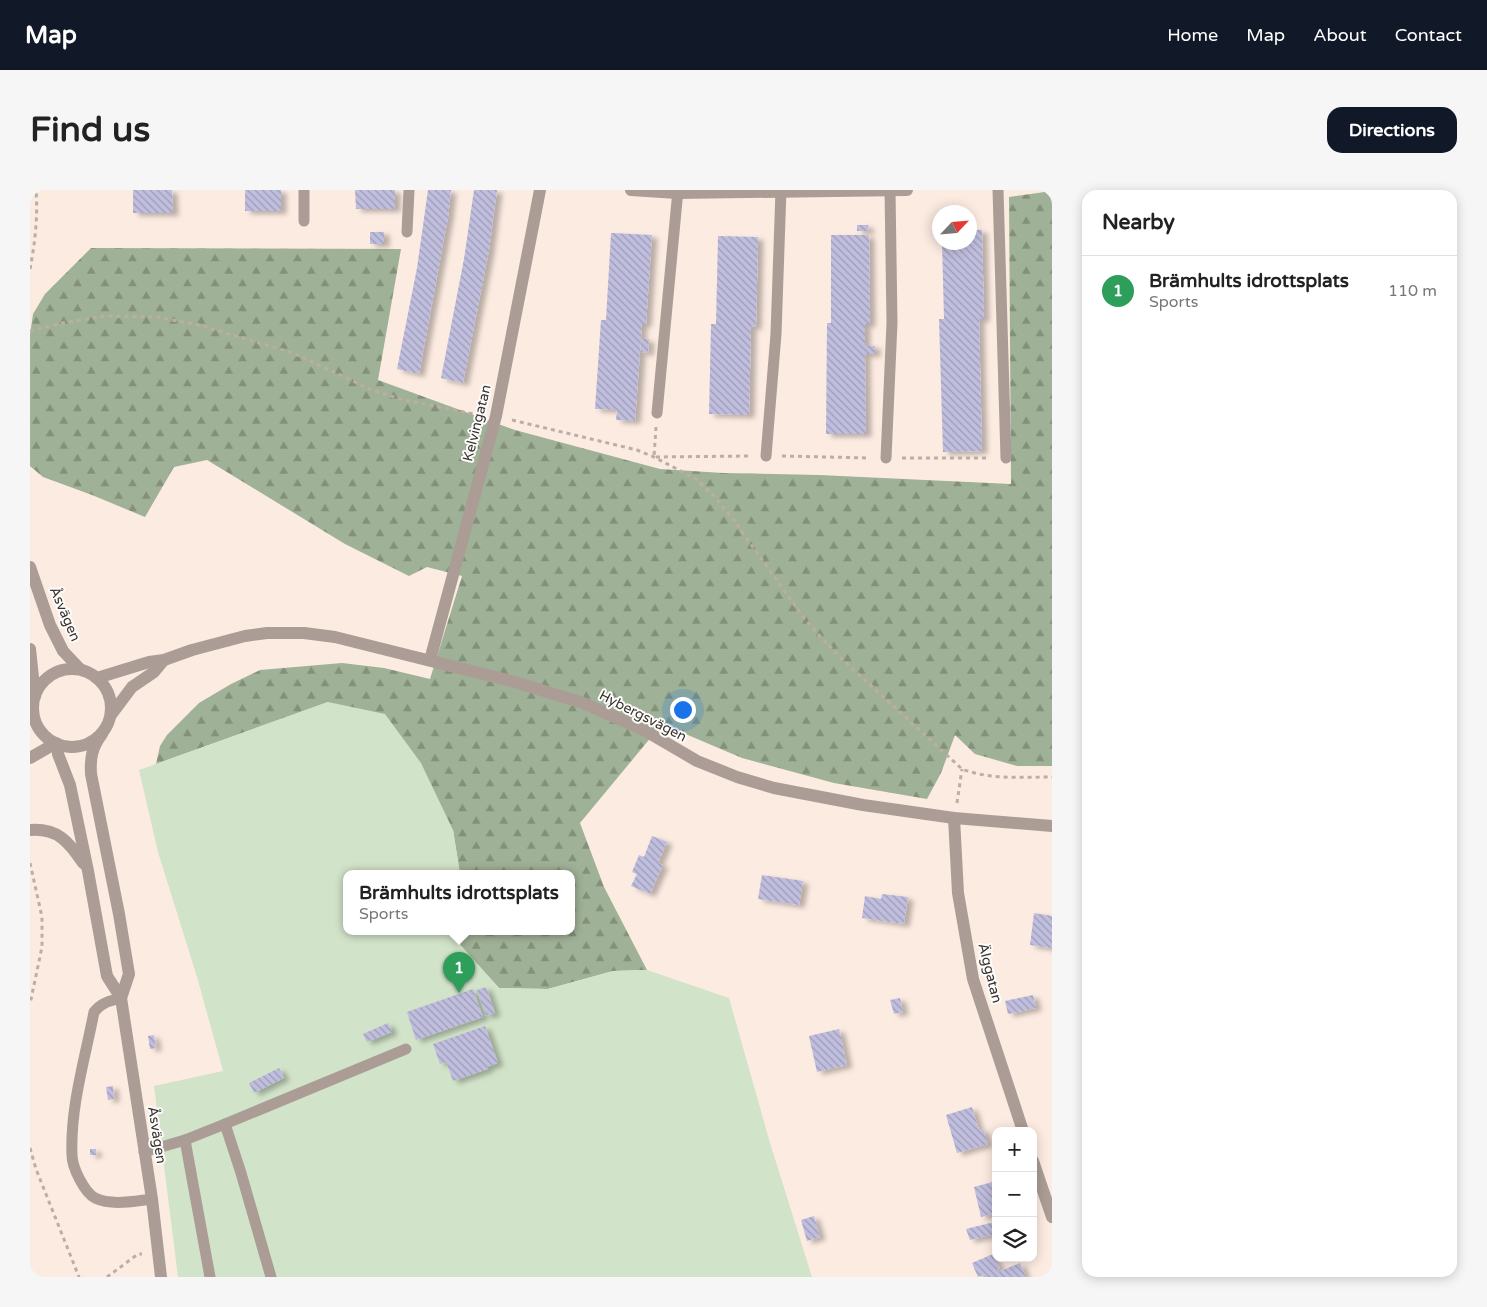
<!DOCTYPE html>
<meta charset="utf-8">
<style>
body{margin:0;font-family:"Varela Round",sans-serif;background:#f6f6f6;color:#222}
.controls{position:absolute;right:15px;bottom:15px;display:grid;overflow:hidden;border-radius:10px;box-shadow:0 2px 12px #0003}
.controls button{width:45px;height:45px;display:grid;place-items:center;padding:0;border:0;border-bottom:1px solid #e0e0e0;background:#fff;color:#222;font:25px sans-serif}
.compass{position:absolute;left:902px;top:15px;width:45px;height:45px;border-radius:50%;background:#fff;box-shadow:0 2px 12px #0003;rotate:64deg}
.you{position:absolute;left:652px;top:519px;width:18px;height:18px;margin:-12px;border:4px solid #fff;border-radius:50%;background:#1a73e8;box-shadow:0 0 0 8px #1a73e833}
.badge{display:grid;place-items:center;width:32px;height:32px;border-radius:50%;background:#111827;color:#fff;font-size:16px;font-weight:700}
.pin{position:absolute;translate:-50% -41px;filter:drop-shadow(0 1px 2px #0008)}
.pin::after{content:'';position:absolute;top:26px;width:18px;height:15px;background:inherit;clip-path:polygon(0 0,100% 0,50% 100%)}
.popup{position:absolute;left:313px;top:680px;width:232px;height:65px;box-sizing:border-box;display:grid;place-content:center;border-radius:10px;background:#fff;filter:drop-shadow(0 1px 4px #0005);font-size:16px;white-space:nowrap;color:#767676}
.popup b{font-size:19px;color:#222}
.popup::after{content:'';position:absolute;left:50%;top:100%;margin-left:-10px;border:10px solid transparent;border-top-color:#fff}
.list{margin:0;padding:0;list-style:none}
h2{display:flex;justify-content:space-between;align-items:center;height:65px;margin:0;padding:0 20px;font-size:21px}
h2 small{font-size:16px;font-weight:400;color:#767676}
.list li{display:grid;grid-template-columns:32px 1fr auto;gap:15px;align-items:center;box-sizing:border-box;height:70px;padding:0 20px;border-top:1px solid #e0e0e0}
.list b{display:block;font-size:19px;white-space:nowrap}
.list p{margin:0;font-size:16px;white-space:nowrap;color:#767676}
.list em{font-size:16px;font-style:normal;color:#767676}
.icon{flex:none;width:28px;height:28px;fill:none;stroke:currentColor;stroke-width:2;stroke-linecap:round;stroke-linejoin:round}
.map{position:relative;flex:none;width:1022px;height:1087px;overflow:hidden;border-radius:15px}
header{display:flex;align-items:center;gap:30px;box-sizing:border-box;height:70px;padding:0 25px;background:#111827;color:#fff}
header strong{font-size:24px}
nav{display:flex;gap:28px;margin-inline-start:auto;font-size:18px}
.intro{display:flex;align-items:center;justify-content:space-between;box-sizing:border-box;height:120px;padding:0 30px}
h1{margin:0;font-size:35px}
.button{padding:12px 22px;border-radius:15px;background:#111827;color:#fff;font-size:18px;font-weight:700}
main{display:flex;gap:30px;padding:0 30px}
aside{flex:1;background:#fff;border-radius:15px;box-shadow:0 2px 12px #0003}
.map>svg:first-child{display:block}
.forest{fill:url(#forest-firs)}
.park{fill:#d1e3c8}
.building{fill:url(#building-back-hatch);filter:url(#shadow)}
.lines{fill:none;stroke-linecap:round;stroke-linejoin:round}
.path{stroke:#bcaea5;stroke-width:3;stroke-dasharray:4 4;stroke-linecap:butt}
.service{stroke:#ab9d95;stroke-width:11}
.minor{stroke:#ab9d95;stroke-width:12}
.tertiary{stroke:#ab9d95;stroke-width:12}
.labels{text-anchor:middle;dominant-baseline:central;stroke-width:4;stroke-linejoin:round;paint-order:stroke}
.street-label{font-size:14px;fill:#3b312a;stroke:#fcfcfc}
</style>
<header>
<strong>Map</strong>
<nav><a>Home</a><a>Map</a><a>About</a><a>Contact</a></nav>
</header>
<div class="intro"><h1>Find us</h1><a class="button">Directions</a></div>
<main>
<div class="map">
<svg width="1022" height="1087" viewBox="0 0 1022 1087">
<defs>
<pattern id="forest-firs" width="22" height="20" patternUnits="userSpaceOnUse" patternTransform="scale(1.25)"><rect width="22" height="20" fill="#9fb196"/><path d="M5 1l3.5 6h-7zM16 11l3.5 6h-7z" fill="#83917b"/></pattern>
<pattern id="building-back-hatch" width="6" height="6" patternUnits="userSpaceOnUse" patternTransform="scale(1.25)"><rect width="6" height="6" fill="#c0bede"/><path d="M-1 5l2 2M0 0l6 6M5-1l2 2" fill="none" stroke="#9d9bb4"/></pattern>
<filter id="shadow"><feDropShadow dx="5.5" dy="3" stdDeviation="2.5" flood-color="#0004"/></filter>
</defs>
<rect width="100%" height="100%" fill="#fcebe1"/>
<!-- forest -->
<polygon class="forest" points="1022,1 1022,576 987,576 945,564 925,545 911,583 897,609 804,593 712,568 632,534 550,633 574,697 617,780 583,781 518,799 469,798 424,748 428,742 542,742 542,684 430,684 423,640 298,512 126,574 130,556 137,545 169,513 201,494 230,480 312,473 354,478 400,489 432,386 397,377 379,386 315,354 177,270 144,277 115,327 62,305 13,287 0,276 0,145 3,124 15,104 61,58 371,59 348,190 485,240 630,279 693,283 789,285 981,294 979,7"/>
<!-- park -->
<polygon class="park" points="298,512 355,524 391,573 423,640 430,684 316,684 316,742 428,742 424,748 469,798 518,799 583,781 617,780 699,808 740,953 782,1087 148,1087 124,896 193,881 167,787 128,662 109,580"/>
<!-- building -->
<g class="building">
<polygon points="103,0 142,0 143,23 103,23"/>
<rect x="215" y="0" width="36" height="21"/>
<polygon points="325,0 365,0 365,19 326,19"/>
<polygon points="398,0 421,0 418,27 389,184 367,179 387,78"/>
<polygon points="444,0 467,0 459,60 433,193 411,188 434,69"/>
<polygon points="827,35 838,35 839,41 827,41"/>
<polygon points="939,40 952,40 954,129 949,129 952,261 913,262 909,129 914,129 912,52 939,52"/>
<rect x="340" y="42" width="14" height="12"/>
<polygon points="581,43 622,45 616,134 612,134 605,231 586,230 587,220 565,219 571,130 576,130"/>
<polygon points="801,45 839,45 840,134 835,134 835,155 845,156 845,164 835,164 836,244 796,244 797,133 801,133"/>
<polygon points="688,46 728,47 726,137 721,136 719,225 679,224 681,134 686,134"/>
<polygon points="611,149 619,149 618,163 611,162"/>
<polygon points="622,646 637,652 628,673 633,675 620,704 601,696 607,684 602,682 609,665 614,667"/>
<polygon points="732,685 773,691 769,715 728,709"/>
<polygon points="852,704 878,707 874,734 832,728 835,706 851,709"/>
<polygon points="1004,723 1022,726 1022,758 1000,755"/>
<polygon points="456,797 465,823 456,826 447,800"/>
<polygon points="443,799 453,827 386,850 377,822"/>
<polygon points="1003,805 1006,818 978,824 975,811"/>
<polygon points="870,808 873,822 864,824 860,810"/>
<polygon points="358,833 362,842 337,852 333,844"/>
<polygon points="455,836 468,873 457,877 458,879 423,891 416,872 410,874 403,854"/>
<polygon points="809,839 817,875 787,882 779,846"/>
<polygon points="124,845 126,858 120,859 118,846"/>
<polygon points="249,878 254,888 224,903 219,893"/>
<polygon points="83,896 84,909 78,910 76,897"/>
<polygon points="942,917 949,940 953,939 958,954 927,963 916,925"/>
<rect x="60" y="959" width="6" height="6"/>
<polygon points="966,991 966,1023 951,1027 944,997"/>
<polygon points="784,1026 790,1047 777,1051 771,1030"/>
<polygon points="964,1032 966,1044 940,1050 936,1039"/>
<polygon points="963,1064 970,1078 967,1080 968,1082 990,1073 996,1087 957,1087 956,1084 948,1087 942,1073"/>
</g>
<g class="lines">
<!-- path -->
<g class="path">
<path d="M0,79c5,-26 8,-53 6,-79"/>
<polyline points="0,141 32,133 76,126 126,127 169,135 263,163 342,200 370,209 449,225"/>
<path d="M482,230l125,30 17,7 42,22 18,17 19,23 68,95 18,21 23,24 120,110c29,11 60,8 90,8"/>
<polyline points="626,237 624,267 720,266"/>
<polyline points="752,266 840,268"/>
<polyline points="872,268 960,268"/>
<polyline points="927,613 932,579"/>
<polyline points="0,673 12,727 12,757 0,814"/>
<polyline points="0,958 6,979 49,1087"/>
<polyline points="77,1087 108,1064 112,1064"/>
</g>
<!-- service -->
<g class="service">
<polyline points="968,0 976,268"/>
<polyline points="274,31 274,0"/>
<polyline points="377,42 379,0"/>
<polyline points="627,223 648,0"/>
<polyline points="736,266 746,144 751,0"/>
<polyline points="856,268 862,133 860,0"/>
<path d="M91,808c-11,3 -19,4 -27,14 -9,47 -24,95 -22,143 0,12 12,37 23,43 17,8 39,3 57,1"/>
<polyline points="195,934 376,859"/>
<polyline points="155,950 180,1087"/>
<polyline points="114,962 155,950 195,934 211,983 241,1087"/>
</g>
<!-- minor -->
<g class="minor">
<polyline points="601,0 647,3 877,0"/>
<polyline points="400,470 466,226 510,0"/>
<polyline points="924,628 928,703 943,789 993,941"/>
<polyline points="1003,971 1022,1027"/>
</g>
<!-- tertiary -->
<g class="tertiary">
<polyline points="0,377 20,435 33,461 50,479"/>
<polyline points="0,459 5,506"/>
<circle cx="42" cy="518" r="39"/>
<polyline points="67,488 119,472 134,470 162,460 215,446 237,443 274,443 305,447 485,492 553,513 614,540 667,571 707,587 744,598 833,615 924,628 1022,636"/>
<polyline points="81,525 102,497 124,482 134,470"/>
<path d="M72,544c-10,13 -12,24 -11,40l28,140 10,60 -8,24"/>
<polyline points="28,554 28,564 40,595 58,681 77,786 91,808 122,1009 131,1087"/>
<polyline points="0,568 26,553"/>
<path d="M0,640c28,-2 39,12 53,33"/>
</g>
</g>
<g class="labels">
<!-- street labels -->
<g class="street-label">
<text transform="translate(447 233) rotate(-76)">Kelvingatan</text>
<text transform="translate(35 424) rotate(67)">Åsvägen</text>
<text transform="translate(613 526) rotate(27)">Hybergsvägen</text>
<text transform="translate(960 783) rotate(76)">Älggatan</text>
<text transform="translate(127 945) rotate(81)">Åsvägen</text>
</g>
</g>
</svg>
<div class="controls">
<button>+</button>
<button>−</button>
<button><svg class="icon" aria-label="layers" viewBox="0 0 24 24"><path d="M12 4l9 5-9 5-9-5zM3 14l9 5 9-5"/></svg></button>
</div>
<svg class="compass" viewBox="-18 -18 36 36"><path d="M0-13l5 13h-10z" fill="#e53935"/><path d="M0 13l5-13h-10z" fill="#767676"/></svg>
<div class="you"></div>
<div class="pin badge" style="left:429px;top:803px;background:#2e9e5b">1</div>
<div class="popup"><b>Brämhults idrottsplats</b>Sports</div>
</div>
<aside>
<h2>Nearby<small></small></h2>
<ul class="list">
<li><span class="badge" style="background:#2e9e5b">1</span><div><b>Brämhults idrottsplats</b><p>Sports</p></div><em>110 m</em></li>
</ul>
</aside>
</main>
